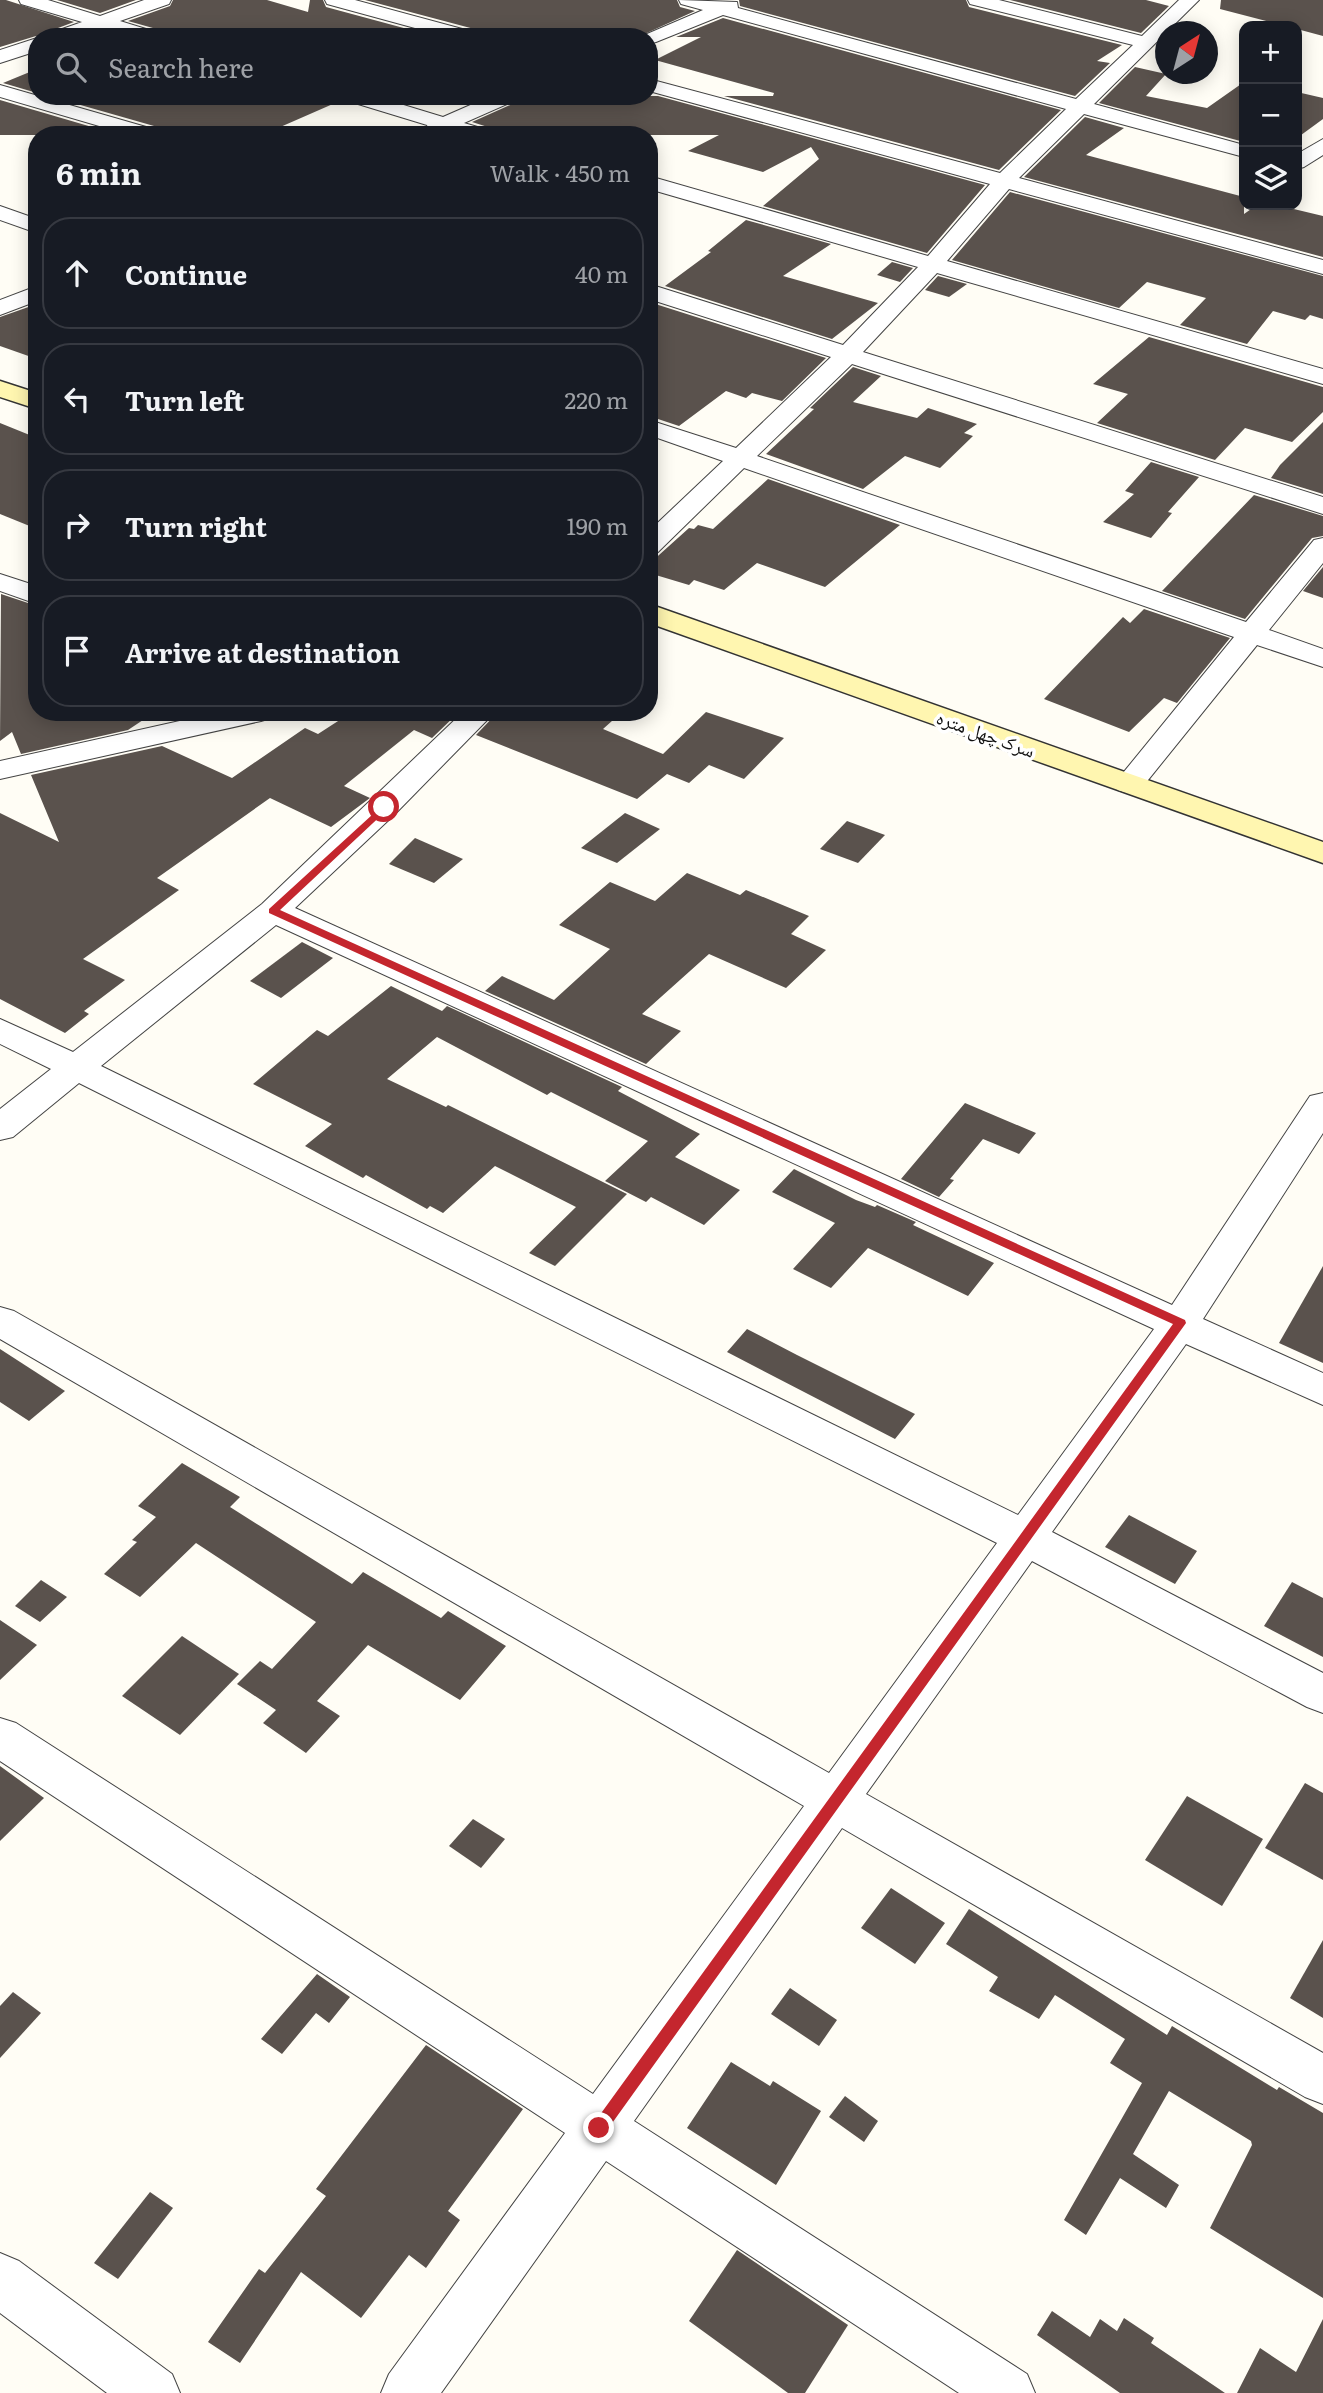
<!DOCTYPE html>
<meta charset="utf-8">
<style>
body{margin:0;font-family:Literata,"Noto Naskh Arabic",serif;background:#242831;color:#f1f3f6}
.controls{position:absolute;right:21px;top:21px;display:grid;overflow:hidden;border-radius:14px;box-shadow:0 4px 18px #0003}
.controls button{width:63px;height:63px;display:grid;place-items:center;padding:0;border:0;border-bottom:2px solid #363941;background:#171b24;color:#f1f3f6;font:35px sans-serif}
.compass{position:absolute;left:1155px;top:21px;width:63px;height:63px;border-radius:50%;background:#171b24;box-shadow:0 4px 18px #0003;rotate:36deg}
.stop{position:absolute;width:21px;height:21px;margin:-16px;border:5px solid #c4262e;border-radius:50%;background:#fff}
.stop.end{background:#c4262e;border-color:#fff;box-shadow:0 2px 7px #0008}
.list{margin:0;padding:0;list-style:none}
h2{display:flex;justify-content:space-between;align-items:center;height:91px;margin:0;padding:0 28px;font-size:30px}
h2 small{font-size:23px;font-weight:400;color:#9ea1a6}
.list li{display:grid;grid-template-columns:46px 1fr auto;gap:21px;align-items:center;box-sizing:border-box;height:112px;margin:0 14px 14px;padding:0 14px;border:2px solid #363941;border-radius:28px}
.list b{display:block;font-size:26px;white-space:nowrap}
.list em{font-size:23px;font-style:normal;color:#9ea1a6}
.icon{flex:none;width:38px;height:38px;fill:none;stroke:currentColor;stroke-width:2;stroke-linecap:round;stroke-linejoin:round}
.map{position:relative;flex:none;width:1323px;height:2393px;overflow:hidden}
.search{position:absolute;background:#171b24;box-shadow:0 4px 18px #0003;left:28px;top:28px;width:630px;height:77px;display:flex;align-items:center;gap:18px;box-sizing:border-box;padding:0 24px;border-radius:28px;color:#9ea1a6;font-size:26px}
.panel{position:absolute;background:#171b24;box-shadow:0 4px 18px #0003;left:28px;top:126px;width:630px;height:595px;border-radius:28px}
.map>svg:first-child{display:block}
.building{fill:#5a524d}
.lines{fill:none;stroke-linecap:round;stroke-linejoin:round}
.street-casing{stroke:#444;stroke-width:2}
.secondary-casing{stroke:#333;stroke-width:3}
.street{fill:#fff;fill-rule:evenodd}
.secondary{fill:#fff6b0;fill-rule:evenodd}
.route{fill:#c4262e}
.labels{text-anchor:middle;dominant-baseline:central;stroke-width:7;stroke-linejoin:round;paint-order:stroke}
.street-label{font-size:19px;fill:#111;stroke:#fff}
</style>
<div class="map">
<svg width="1323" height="2393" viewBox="0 0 1323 2393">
<rect width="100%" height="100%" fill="#fffdf5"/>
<!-- building -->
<g class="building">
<polygon points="0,0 6,0 74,22 50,31 47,37 36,36 0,47"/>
<polygon points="57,0 136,0 100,13"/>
<polygon points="173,0 267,0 308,12 310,0 323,0 326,7 437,37 163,37 160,30 128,21 170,6"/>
<polygon points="365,0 677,0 680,7 695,11 638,37 481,37 478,30"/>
<polygon points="739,0 966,0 969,7 1122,45 1097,61 1110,63 1075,96 740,6"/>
<polygon points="1010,0 1146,0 1169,6 1141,33"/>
<polygon points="1221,0 1323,0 1323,36 1297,29 1297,26 1285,26 1220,9"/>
<polygon points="723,18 1061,110 999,170 724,96 773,96 774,93 655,60 701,37 676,37"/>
<polygon points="1135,67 1166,74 1146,96 1207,108 1244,82 1244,142 1099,103"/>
<polygon points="37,69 37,93 3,83"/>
<polygon points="1297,92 1323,98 1323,119 1297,138"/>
<polygon points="49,96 340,96 342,100 262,135 168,135 161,128"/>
<polygon points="521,96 658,96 985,185 927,253 763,206 819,159 811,147 763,172 688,151 719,135 513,135 472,122 517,102"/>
<polygon points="0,100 109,132 102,135 0,135"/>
<polygon points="1085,117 1124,128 1086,155 1244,197 1244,214 1257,205 1277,205 1323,216 1323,257 1024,177"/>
<polygon points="1010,192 1323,276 1323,319 1310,315 1305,320 1273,311 1247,344 1180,325 1206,298 1147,282 1119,308 952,260"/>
<polygon points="746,220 831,244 783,276 878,303 832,339 665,286 711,252 708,251"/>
<polygon points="892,262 913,268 900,282 877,275"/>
<polygon points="938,276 967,284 949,297 925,290"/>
<polygon points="649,302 826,358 782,401 752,393 746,398 726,391 679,426 649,416"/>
<polygon points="37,304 37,359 0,346 0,317"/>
<polygon points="1149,337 1323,387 1323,412 1292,442 1245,428 1215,460 1097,423 1128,394 1093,384"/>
<polygon points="853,367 881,376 853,402 917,418 928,408 977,424 964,433 973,436 940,468 905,456 863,489 766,454 814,409 810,408"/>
<polygon points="1323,422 1323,494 1271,478 1280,465"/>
<polygon points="0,423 37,438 37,529 0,514"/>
<polygon points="1151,462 1199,477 1168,512 1172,513 1151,538 1103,522 1134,494 1125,491"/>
<polygon points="768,479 900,525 825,587 757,563 724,590 694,580 689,585 649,573 649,564 689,528 694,529 698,525 713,529"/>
<polygon points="1254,495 1323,516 1323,536 1312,538 1245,619 1162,591"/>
<polygon points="1323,567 1323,598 1303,591"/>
<polygon points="1,594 37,606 37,712 155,712 128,730 21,754 12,732 0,741"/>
<polygon points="1144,609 1230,638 1177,703 1164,698 1129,732 1044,699 1123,617 1130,623"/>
<polygon points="352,712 459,712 432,738 414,730 344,786 370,798 331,827 270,798 157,878 179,890 83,959 125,980 84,1011 89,1014 65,1033 0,999 0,813 59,842 31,775 162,746 232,778 305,728 318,734"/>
<polygon points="498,712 622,712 603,729 663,754 706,712 784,738 744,779 709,765 689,783 667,774 637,799 476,735"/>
<polygon points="625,813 660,829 617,863 581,848"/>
<polygon points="847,821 885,835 858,863 820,849"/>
<polygon points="415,838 463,859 434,883 389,864"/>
<polygon points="687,873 740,895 746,890 809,916 791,934 826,950 786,988 709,954 642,1014 681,1031 646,1064 485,991 502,976 554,1000 610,949 559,925 610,882 655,901"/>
<polygon points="302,942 333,958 281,998 250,981"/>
<polygon points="391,986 442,1011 447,1006 622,1087 618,1091 700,1134 675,1157 740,1190 704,1225 651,1197 646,1202 605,1181 648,1141 551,1092 547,1095 437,1037 387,1079 446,1107 448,1105 627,1194 555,1266 529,1253 576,1207 495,1166 443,1213 430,1206 427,1209 366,1175 363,1178 305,1146 332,1124 253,1084 317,1030 328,1036"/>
<polygon points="965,1103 1036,1133 1019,1154 983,1139 950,1179 954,1180 939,1197 901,1179"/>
<polygon points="794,1169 856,1200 875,1207 877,1205 916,1222 913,1225 994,1263 968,1296 868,1248 831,1288 793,1269 835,1223 772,1192"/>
<polygon points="1323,1266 1323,1363 1279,1343"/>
<polygon points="747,1329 797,1355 915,1414 895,1439 727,1352"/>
<polygon points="0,1349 65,1391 29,1421 0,1402"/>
<polygon points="182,1463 240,1497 230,1507 352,1584 363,1572 441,1618 448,1611 506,1646 460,1700 368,1645 317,1701 340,1716 306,1753 263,1723 276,1710 237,1684 260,1661 272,1669 316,1622 196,1543 140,1597 104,1574 137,1542 132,1540 156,1517 138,1506"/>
<polygon points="1129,1515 1197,1551 1175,1584 1105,1547"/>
<polygon points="41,1580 67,1597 40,1622 15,1606"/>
<polygon points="1292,1582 1323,1598 1323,1657 1264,1626"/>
<polygon points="0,1620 37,1645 0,1680"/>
<polygon points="182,1636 239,1674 180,1735 122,1696"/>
<polygon points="0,1766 44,1798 0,1841"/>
<polygon points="1305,1783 1323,1793 1323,1880 1265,1848"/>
<polygon points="1187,1796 1263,1839 1222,1906 1145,1860"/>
<polygon points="473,1819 505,1839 481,1868 449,1846"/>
<polygon points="891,1888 945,1923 915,1964 861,1928"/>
<polygon points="969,1909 1167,2035 1172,2026 1277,2090 1279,2087 1323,2113 1323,2298 1210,2228 1252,2145 1251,2141 1169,2091 1133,2154 1179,2185 1166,2208 1120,2178 1086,2235 1064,2220 1142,2083 1110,2063 1125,2039 1055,1995 1039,2019 989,1991 998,1977 946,1944"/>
<polygon points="1323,1940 1323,2018 1290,1998"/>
<polygon points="317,1974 350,1997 329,2023 316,2013 282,2054 261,2039"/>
<polygon points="790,1988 837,2020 819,2046 771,2014"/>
<polygon points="13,1992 41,2013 0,2058 0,2006"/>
<polygon points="426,2045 523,2109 448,2211 460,2220 426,2268 409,2255 361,2318 301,2272 240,2363 208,2342 259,2269 265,2273 326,2196 316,2189"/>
<polygon points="731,2062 770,2086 773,2081 821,2111 776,2185 687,2128"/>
<polygon points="845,2096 878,2121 864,2142 829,2117"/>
<polygon points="150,2192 173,2208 118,2279 94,2263"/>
<polygon points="737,2250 848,2325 805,2393 788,2393 689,2321"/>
<polygon points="1052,2311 1090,2337 1100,2319 1117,2331 1124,2318 1154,2338 1151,2343 1225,2393 1120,2393 1037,2335"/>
<polygon points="1323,2319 1323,2393 1237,2393 1260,2348 1296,2372"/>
</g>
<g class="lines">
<!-- street casing -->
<g class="street-casing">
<g id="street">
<polygon points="19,0 48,0 100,16 144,0 171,0 169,4 120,21 159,33 161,37 131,37 101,28 77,37 49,37 51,33 82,22 21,4"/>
<polygon points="325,0 355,0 477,33 479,37 448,37 327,4"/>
<polygon points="679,0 737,2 738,8 1076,99 1133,45 970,4 968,0 999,0 1142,36 1179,0 1199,0 1094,104 1244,145 1244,157 1084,114 1019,178 1323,260 1323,274 1009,189 947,261 1323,369 1323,384 937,273 863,352 1323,497 1323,514 852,364 757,456 1246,622 1314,540 1323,538 1323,563 1269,630 1323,649 1323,667 1257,645 1140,790 1129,793 1118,790 1114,784 1234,637 744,468 658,552 649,554 649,531 723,461 649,435 649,420 736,448 831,357 649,299 649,284 843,345 918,267 649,189 649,176 928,256 990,184 649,91 649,79 1000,173 1066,109 723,15 656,42 649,44 649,37 640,37 703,10 681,4"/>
<polygon points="37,38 37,51 0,63 0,50"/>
<polygon points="0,85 160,131 163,135 130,135 0,97"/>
<polygon points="342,96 374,96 443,117 491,96 519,96 516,100 464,123 491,131 494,135 429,131 427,125 345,100"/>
<polygon points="1323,139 1323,155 1304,167 1297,169 1297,154"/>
<polygon points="0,206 37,219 37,233 0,220"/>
<polygon points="37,286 37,301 0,315 0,300"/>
<polygon points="0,574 37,586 37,604 0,591"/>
<polygon points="220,712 276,712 271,718 261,721 0,779 0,761"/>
<path d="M463,712h32l-100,102 -100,94 877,397 138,-209 13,-3v40l-120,186 120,54v32l-137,-61 -134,188 271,141v40l-16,-6 -275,-146 -166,233 457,259v51l-18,-7 -463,-269 -208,293 393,253 8,19h-76l-353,-232 -165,232h-60l8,-19 176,-241 -565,-372v-43l16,5 577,371 211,-288 -804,-467v-32l14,4 815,462 168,-230 -918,-460 -66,54 -13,3v-31l51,-40 -51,-25v-25l73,33 189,-148zM276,925l878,404 -136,186 -917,-449z"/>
<polygon points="0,2253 19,2261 172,2374 180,2393 107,2393 0,2313"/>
</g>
</g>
<!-- secondary casing -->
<g class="secondary-casing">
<g id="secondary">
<polygon points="0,381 37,393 37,409 0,397"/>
<polygon points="649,604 1323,842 1323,863 649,623"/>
</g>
</g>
<!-- street -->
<use href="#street" class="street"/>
<!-- secondary -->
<use href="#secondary" class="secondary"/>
</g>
<!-- route -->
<polygon class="route" points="384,804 388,805 388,809 280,910 1185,1320 1186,1323 605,2133 599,2136 594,2133 591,2128 594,2123 1173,1324 269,913 269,909"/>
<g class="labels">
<!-- street labels -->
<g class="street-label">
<text transform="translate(986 733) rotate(20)">سرک چهل متره</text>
</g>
</g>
</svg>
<div class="controls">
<button>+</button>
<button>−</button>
<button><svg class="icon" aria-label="layers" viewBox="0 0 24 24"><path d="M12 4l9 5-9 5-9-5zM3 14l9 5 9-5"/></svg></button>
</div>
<svg class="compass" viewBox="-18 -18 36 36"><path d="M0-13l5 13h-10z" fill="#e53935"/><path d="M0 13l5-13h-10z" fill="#9ea1a6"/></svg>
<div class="stop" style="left:384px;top:807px"></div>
<div class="stop end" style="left:599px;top:2128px"></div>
<div class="search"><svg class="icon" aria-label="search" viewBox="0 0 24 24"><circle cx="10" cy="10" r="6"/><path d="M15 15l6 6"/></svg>Search here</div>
<section class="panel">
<h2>6 min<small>Walk · 450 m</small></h2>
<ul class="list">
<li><svg class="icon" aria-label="ahead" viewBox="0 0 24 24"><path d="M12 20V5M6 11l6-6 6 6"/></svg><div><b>Continue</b></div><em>40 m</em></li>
<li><svg class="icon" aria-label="left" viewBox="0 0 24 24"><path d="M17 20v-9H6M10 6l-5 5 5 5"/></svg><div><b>Turn left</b></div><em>220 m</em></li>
<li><svg class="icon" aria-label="right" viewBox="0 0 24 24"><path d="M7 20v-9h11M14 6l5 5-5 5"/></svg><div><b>Turn right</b></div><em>190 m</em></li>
<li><svg class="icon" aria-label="arrive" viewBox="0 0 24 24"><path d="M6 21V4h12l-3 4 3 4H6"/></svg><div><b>Arrive at destination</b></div></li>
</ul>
</section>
</div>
